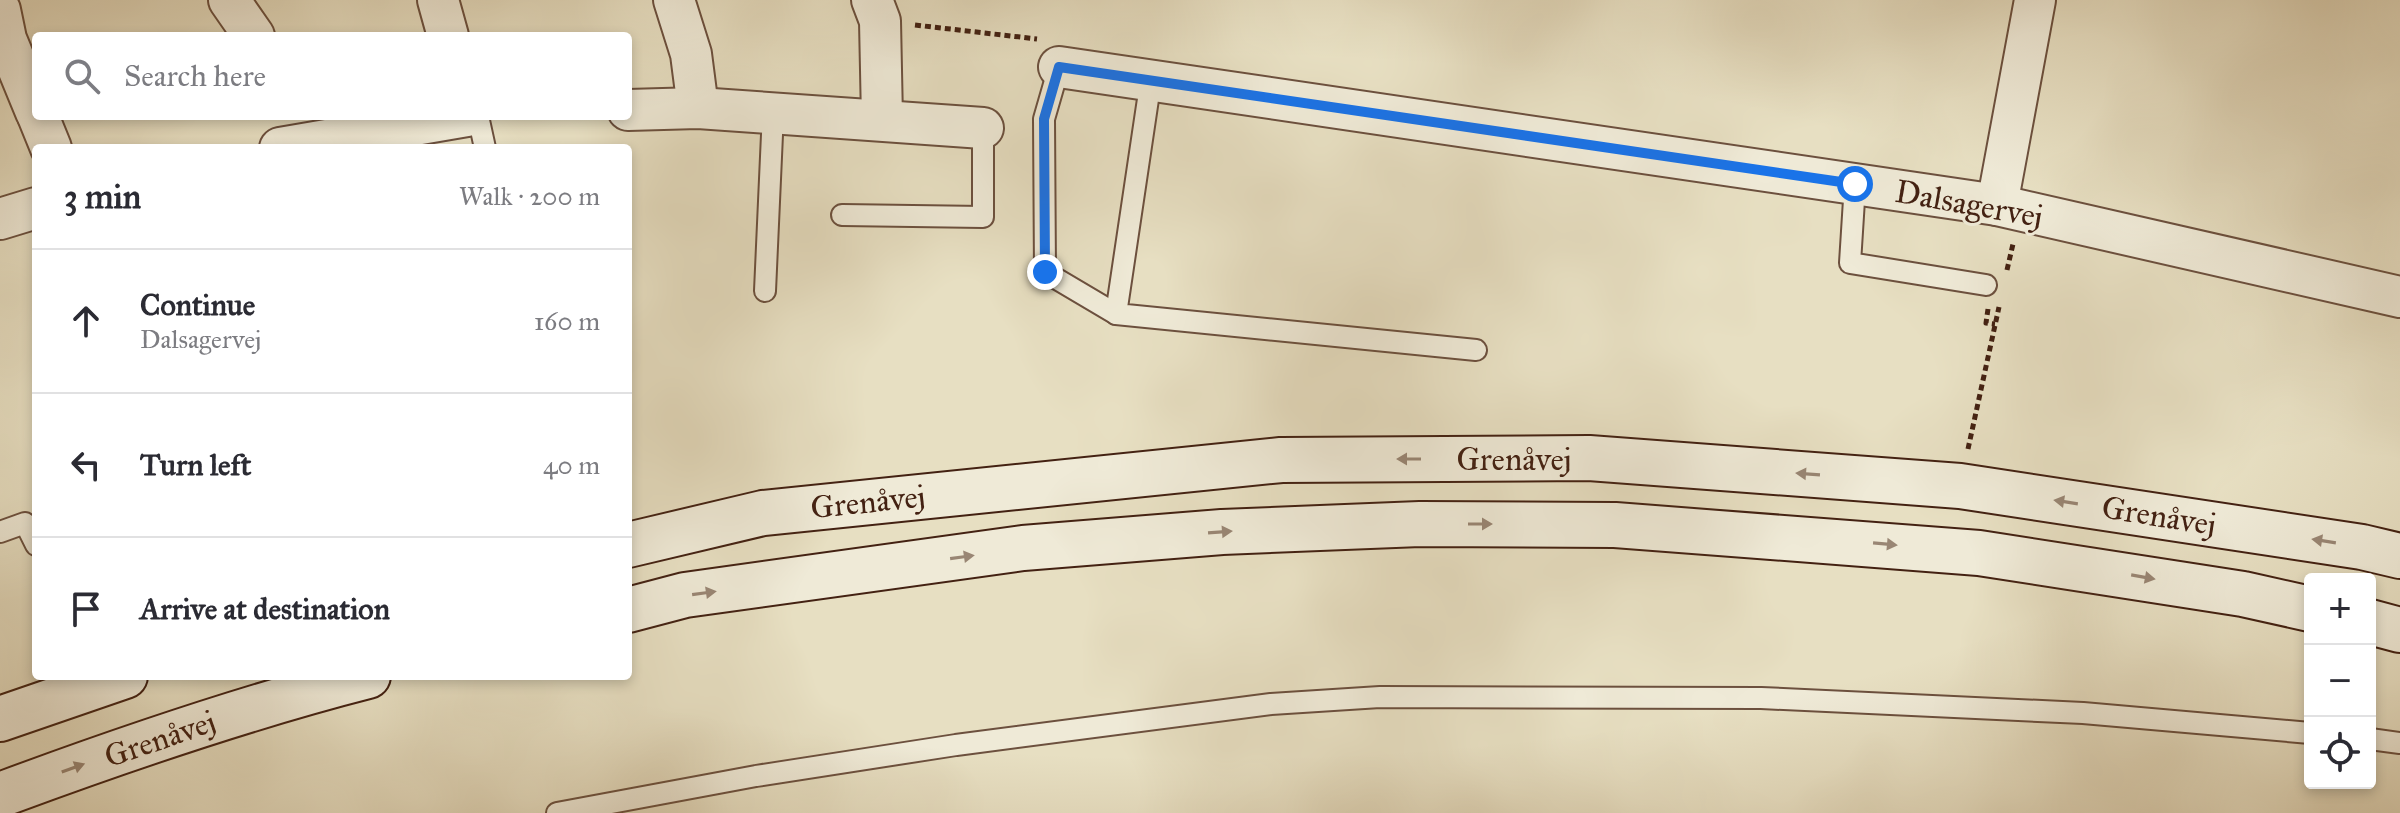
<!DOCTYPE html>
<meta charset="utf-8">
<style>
body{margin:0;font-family:"IM FELL Great Primer",serif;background:#f7f7f7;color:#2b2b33}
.controls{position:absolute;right:24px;bottom:24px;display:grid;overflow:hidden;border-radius:8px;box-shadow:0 4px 12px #0003}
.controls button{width:72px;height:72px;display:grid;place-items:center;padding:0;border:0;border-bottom:2px solid #e1e1e2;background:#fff;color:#2b2b33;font:40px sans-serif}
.stop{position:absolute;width:24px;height:24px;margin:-18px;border:6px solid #1a73e8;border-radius:50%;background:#fff}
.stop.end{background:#1a73e8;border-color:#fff;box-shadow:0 2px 8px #0008}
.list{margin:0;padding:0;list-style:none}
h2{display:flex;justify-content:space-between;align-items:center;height:104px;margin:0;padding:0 32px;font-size:34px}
h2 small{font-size:26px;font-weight:400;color:#7c7c81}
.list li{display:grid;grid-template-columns:52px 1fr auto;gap:24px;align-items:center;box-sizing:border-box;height:144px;padding:0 32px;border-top:2px solid #e1e1e2}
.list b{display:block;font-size:30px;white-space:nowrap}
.list p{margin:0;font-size:26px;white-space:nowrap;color:#7c7c81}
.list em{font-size:26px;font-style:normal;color:#7c7c81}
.icon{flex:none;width:44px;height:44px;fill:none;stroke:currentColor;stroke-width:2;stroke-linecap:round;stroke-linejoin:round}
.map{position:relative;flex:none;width:2400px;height:813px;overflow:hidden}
.search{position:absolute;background:#fff;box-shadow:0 4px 12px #0003;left:32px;top:32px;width:600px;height:88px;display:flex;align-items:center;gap:20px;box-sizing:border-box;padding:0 28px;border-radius:8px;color:#7c7c81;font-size:30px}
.panel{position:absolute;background:#fff;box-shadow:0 4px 12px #0003;left:32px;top:144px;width:600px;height:536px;border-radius:8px}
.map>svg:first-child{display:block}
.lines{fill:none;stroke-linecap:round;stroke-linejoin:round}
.lane-casing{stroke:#6c503e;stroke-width:24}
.street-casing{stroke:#6c503e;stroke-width:44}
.secondary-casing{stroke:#432112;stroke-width:48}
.path{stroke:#432112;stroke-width:5;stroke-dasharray:6 4;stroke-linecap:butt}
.lane{stroke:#efead7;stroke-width:20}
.street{stroke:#efead7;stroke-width:40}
.secondary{stroke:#efead7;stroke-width:44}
.oneway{fill:#998674}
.route{stroke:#1a73e8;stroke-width:10}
.labels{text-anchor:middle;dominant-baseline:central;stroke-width:6;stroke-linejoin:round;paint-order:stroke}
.street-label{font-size:32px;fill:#432112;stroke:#efead7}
</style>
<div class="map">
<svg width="2400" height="813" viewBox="0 0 2400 813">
<rect width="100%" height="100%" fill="#e7dfc2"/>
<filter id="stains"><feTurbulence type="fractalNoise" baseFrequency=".0025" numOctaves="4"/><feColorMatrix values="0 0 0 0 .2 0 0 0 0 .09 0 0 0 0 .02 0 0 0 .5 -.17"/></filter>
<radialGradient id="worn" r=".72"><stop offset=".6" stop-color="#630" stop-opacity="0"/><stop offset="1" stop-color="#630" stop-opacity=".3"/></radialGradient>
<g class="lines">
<!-- lane casing -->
<g class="lane-casing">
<g id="lane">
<polyline points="1059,67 1044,119 1045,272 1116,314"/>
<polyline points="1151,79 1116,314 1476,350"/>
<polyline points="478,116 485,148"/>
<polyline points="1855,184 1850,263 1986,285"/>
<polyline points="842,215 983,217 983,128"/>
<polyline points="765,291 773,112"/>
<polyline points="0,532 25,523 36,545"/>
<polyline points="2370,739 2400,743"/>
<polyline points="557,813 756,776 956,745 1271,704 1380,697 1761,698 2083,713 2310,733"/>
</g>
</g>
<!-- street casing -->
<g class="street-casing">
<g id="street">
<polyline points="229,0 254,36"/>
<polyline points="438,0 448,36"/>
<polyline points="674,0 691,54 698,108"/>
<polyline points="872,0 880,21 882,119"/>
<polyline points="0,10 6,39 36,112"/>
<polyline points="1059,67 1997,205 2400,297"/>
<polyline points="628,110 698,108 983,128"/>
<polyline points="38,116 51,148"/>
<polyline points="280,148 467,116"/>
<polyline points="1997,205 2035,0"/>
<polyline points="0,219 36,208"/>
</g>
</g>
<!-- secondary casing -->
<g class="secondary-casing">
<g id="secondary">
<polyline points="628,545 763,513 1281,460 1589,458 1960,486 2362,547 2400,556"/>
<polyline points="628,610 685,595 1023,548 1222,532 1420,524 1615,525 1979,553 2243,594 2310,609"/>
<polyline points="2370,622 2400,630"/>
<polyline points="0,719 125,676"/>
<path d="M0,795c121,-45 243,-87 368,-119"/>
</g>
</g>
<!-- path -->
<g class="path">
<polyline points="915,25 1037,39"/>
<polyline points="2007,270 2013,244"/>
<polyline points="1988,309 1986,323 1995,324"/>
<polyline points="1968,449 1999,307"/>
</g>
<!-- lane -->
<use href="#lane" class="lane"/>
<!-- street -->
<use href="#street" class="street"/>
<!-- secondary -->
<use href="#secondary" class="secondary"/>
</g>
<!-- one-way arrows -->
<defs><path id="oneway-solid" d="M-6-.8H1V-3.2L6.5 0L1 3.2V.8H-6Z" transform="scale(2)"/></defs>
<g class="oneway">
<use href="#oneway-solid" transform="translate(1409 459) rotate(180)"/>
<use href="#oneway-solid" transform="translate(1808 474) rotate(-176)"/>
<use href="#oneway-solid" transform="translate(2066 502) rotate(-171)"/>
<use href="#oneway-solid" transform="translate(1480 524)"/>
<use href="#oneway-solid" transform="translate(1220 532) rotate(-4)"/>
<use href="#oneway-solid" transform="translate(2324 541) rotate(-171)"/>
<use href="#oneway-solid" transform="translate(1885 544) rotate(5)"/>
<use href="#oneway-solid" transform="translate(962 557) rotate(-8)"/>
<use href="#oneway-solid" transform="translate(2143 577) rotate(10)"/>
<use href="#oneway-solid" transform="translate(704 593) rotate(-8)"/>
<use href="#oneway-solid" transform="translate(73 768) rotate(-20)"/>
</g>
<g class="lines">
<!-- route -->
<polyline class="route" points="1045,272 1044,119 1059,67 1855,184"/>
</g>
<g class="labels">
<!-- street labels -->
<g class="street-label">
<text transform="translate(1969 204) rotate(10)">Dalsagervej</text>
<text x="1514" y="459">Grenåvej</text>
<text transform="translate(868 502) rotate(-6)">Grenåvej</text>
<text transform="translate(2159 516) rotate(9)">Grenåvej</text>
<text transform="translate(160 739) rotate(-19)">Grenåvej</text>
</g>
</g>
<rect width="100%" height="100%" filter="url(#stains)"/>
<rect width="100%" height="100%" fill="url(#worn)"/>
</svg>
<div class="controls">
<button>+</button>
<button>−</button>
<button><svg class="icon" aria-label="locate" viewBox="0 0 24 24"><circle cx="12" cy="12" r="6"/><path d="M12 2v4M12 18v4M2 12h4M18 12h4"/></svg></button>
</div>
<div class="stop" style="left:1855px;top:184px"></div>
<div class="stop end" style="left:1045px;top:272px"></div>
<div class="search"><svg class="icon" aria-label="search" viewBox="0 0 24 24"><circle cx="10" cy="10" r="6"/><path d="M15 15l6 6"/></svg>Search here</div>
<section class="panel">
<h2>3 min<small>Walk · 200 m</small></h2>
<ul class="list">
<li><svg class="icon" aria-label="ahead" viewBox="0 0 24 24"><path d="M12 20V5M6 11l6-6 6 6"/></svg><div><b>Continue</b><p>Dalsagervej</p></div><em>160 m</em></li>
<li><svg class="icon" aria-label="left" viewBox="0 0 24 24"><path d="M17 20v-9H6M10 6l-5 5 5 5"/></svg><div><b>Turn left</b></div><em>40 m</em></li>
<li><svg class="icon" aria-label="arrive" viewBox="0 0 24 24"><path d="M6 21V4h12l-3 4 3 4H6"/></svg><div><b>Arrive at destination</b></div></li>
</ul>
</section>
</div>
